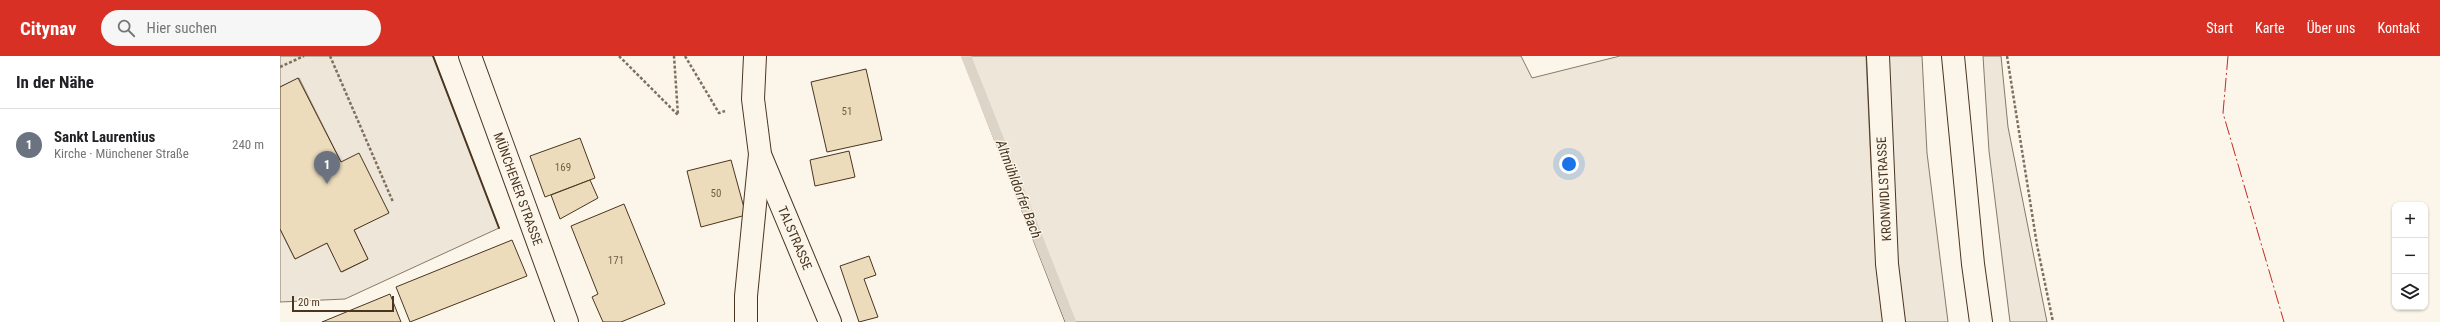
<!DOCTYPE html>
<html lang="de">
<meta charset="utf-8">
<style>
body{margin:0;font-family:"Roboto Condensed",sans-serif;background:#f6f6f6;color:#202124}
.controls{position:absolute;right:12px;bottom:12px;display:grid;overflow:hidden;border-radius:8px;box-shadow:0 1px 3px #0004}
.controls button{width:36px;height:36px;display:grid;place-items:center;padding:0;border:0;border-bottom:1px solid #e0e0e0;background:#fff;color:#202124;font:20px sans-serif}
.scale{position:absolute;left:12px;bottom:10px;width:102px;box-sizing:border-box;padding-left:4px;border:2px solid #4a3520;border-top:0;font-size:11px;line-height:14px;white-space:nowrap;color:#4a3520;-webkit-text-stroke:3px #fbf6e9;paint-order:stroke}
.you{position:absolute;left:1289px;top:108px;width:14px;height:14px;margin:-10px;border:3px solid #fff;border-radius:50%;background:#1a73e8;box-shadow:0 0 0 6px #1a73e833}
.badge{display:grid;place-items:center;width:26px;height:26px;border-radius:50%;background:#d93025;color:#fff;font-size:13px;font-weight:700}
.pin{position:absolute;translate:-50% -33px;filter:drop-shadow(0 1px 2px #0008)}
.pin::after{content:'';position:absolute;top:21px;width:14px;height:12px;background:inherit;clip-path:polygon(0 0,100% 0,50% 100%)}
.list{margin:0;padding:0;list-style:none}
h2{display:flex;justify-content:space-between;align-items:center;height:52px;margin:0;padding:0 16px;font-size:17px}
h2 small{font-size:13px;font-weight:400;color:#757577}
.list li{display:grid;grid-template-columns:26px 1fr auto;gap:12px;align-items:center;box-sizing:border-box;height:72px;padding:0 16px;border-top:1px solid #e0e0e0}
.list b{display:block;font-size:15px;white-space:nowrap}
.list p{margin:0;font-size:13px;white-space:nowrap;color:#757577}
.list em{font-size:13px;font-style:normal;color:#757577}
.icon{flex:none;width:22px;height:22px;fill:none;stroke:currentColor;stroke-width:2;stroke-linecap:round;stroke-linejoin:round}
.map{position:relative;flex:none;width:2160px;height:266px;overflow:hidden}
header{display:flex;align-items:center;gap:24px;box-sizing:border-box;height:56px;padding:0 20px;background:#d93025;color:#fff}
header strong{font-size:19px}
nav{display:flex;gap:22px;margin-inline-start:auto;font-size:14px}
.search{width:280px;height:36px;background:#f6f6f6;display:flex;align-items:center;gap:10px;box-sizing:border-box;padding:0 14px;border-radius:22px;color:#757577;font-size:15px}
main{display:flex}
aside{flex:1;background:#fff}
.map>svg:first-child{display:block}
.green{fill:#ede6d9;stroke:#887966}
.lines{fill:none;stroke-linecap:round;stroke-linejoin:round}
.stream{stroke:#dcd4c6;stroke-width:10}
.building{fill:#ecdcbc;stroke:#4a3520}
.street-casing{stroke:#4a3520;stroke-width:24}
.secondary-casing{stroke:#4a3520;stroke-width:24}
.path{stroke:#7f6f5c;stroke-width:2.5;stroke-dasharray:3 2;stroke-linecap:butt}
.street{stroke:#fbf6e9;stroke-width:22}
.secondary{stroke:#fbf6e9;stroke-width:22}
.wall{stroke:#4a3520;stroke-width:2}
.power{stroke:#c62828;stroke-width:1;stroke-dasharray:14 3 2 3;stroke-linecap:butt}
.labels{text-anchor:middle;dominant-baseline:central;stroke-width:3;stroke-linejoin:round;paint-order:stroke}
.number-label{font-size:11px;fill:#725f47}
.street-label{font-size:13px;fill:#4a3520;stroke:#fbf6e9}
.water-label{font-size:14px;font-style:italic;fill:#4a3520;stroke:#fbf6e9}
</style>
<header>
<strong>Citynav</strong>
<div class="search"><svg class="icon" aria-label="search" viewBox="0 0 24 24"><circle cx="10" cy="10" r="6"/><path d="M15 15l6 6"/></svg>Hier suchen</div>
<nav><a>Start</a><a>Karte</a><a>Über uns</a><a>Kontakt</a></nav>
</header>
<main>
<aside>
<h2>In der Nähe<small></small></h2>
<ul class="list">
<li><span class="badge" style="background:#6b7280">1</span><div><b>Sankt Laurentius</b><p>Kirche · Münchener Straße</p></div><em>240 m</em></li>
</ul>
</aside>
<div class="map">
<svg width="2160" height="266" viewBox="0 0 2160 266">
<rect width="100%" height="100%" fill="#fbf6e9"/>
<!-- green -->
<g class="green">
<polygon points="0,0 153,0 219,172 65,243 0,246 0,173 15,203 47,187 62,216 88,203 74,174 109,156 61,106 19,22 0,31"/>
<polygon points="685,0 1241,0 1252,22 1340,0 1586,0 1591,111 1605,266 785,266 702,52"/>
<polygon points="1608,0 1642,0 1647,97 1668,266 1622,266 1615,222"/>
<polygon points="1703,0 1721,0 1728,71 1767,266 1730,266 1709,95"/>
</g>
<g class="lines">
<!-- stream -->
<polyline class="stream" points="686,0 791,266"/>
</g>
<!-- building -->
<g class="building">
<polygon points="586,13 602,84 547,96 531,26"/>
<polygon points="18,22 61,106 79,97 109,157 74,174 88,203 61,216 47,187 15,203 0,173 0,31"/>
<polygon points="300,82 315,122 265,141 250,100"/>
<polygon points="569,95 575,121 535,130 530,104"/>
<polygon points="451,104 466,159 421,171 407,115"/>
<polygon points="310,124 318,142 280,163 271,139"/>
<polygon points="344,148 385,248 341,266 323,266 312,241 318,238 291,170"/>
<polygon points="232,184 247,220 130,266 116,231"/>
<polygon points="589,200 596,219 584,223 598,261 579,266 560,210"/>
<polygon points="110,238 121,266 42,266"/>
</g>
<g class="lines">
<!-- street casing -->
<g class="street-casing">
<g id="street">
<polyline points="1598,0 1607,208 1614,266"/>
<polyline points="481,101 550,266"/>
<polyline points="466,266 466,240 480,98 473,43 475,0"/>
</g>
</g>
<!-- secondary casing -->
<g class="secondary-casing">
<g id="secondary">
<polyline points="190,0 287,266"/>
<polyline points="1673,0 1693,208 1701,266"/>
</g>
</g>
<!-- path -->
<g class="path">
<polyline points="50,0 113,146"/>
<polyline points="339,0 398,59 394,0"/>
<polyline points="405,0 439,57 445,55"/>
<polyline points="1727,0 1757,189 1773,266"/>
<polyline points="0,11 24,0"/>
</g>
<!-- street -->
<use href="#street" class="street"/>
<!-- secondary -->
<use href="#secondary" class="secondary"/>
<!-- wall -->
<polyline class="wall" points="153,0 219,172"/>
<!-- power -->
<polyline class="power" points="1948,0 1943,57 2004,266"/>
</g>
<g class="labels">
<!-- number labels -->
<g class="number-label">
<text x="567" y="55">51</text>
<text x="283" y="111">169</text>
<text x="436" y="137">50</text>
<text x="336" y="204">171</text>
</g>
<!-- street labels -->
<g class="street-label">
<text transform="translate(238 133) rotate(70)">MÜNCHENER STRASSE</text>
<text transform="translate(1604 133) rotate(-93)">KRONWIDLSTRASSE</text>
<text transform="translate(515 182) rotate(67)">TALSTRASSE</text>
</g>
<!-- water labels -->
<g class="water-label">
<text transform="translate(739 133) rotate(69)">Altmühldorfer Bach</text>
</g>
</g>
</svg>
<div class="controls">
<button>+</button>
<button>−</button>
<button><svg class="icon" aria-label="layers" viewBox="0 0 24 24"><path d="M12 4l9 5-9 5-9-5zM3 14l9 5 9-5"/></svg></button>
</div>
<div class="scale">20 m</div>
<div class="you"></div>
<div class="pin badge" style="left:47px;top:128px;background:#6b7280">1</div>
</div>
</main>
